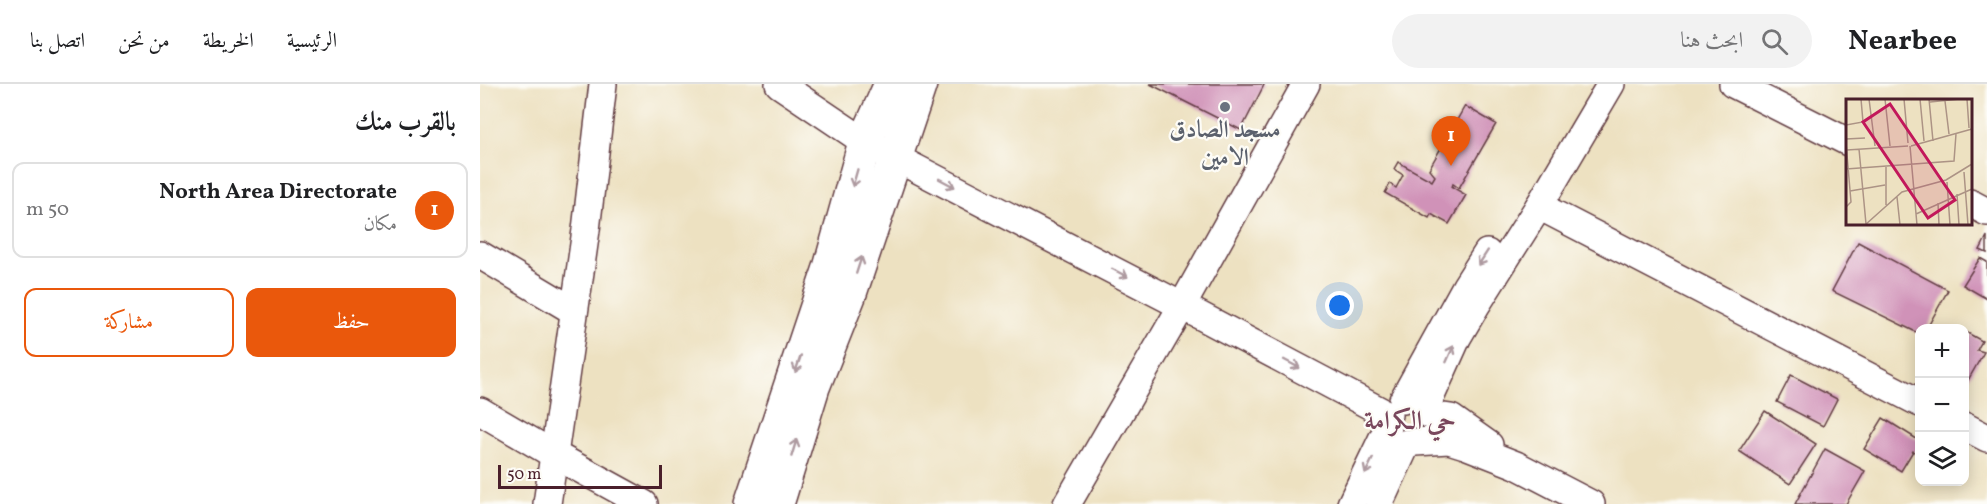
<!DOCTYPE html>
<html lang="ar">
<meta charset="utf-8">
<style>
body{margin:0;font-family:Vollkorn,Amiri,serif;background:#f2f2f2;color:#202124;direction:rtl}
.controls{position:absolute;right:18px;bottom:18px;display:grid;overflow:hidden;border-radius:12px;box-shadow:0 3px 15px #0003}
.controls button{width:54px;height:54px;display:grid;place-items:center;padding:0;border:0;border-bottom:2px solid #e0e0e0;background:#fff;color:#202124;font:30px sans-serif}
.scale{position:absolute;left:18px;bottom:15px;width:164px;box-sizing:border-box;padding-left:6px;border:3px solid #4a1f2b;border-top:0;font-size:16px;line-height:21px;white-space:nowrap;color:#4a1f2b;-webkit-text-stroke:4px #fdfcf7;paint-order:stroke}
.you{position:absolute;left:860px;top:222px;width:21px;height:21px;margin:-15px;border:4px solid #fff;border-radius:50%;background:#1a73e8;box-shadow:0 0 0 9px #1a73e833}
.badge{display:grid;place-items:center;width:39px;height:39px;border-radius:50%;background:#ea580c;color:#fff;font-size:20px;font-weight:700}
.pin{position:absolute;translate:-50% -50px;filter:drop-shadow(0 2px 3px #0008)}
.pin::after{content:'';position:absolute;top:32px;width:21px;height:18px;background:inherit;clip-path:polygon(0 0,100% 0,50% 100%)}
.list{margin:0;padding:0;list-style:none}
h2{display:flex;justify-content:space-between;align-items:center;height:78px;margin:0;padding:0 24px;font-size:26px}
h2 small{font-size:20px;font-weight:400;color:#757577}
.list li{display:grid;grid-template-columns:39px 1fr auto;gap:18px;align-items:center;box-sizing:border-box;height:96px;margin:0 12px 12px;padding:0 12px;border:2px solid #e0e0e0;border-radius:12px}
.list b{display:block;font-size:22px;white-space:nowrap}
.list p{margin:0;font-size:20px;white-space:nowrap;color:#757577}
.list em{font-size:20px;font-style:normal;color:#757577}
.actions{display:flex;gap:12px;padding:18px 24px}
.actions a{flex:1;padding:14px 0;border:2px solid #ea580c;border-radius:12px;text-align:center;font-size:21px;color:#ea580c}
.actions .main{background:#ea580c;color:#fff}
.icon{flex:none;width:33px;height:33px;fill:none;stroke:currentColor;stroke-width:2;stroke-linecap:round;stroke-linejoin:round}
.map{position:relative;flex:none;width:1507px;height:420px;overflow:hidden;direction:ltr}
header{display:flex;align-items:center;gap:36px;box-sizing:border-box;height:84px;padding:0 30px;background:#fff;border-bottom:2px solid #e0e0e0}
header strong{font-size:28px}
nav{display:flex;gap:33px;margin-inline-start:auto;font-size:21px}
.search{width:420px;height:54px;background:#f2f2f2;display:flex;align-items:center;gap:15px;box-sizing:border-box;padding:0 21px;border-radius:33px;color:#757577;font-size:22px}
main{display:flex}
aside{flex:1;background:#fff}
.map>svg:first-child{display:block}
.building{fill:#d092b8}
.lines{fill:none;stroke-linecap:round;stroke-linejoin:round}
.minor-casing{stroke:#623c42;stroke-width:30}
.major-casing{stroke:#623c42;stroke-width:36}
.minor{stroke:#fff;stroke-width:27}
.major{stroke:#fff;stroke-width:33}
.oneway{stroke:#ae9aa0}
.worship-dot{fill:#6b7280;stroke:#fdfcf7;stroke-width:2}
.labels{text-anchor:middle;dominant-baseline:central;stroke-width:4.5;stroke-linejoin:round;paint-order:stroke}
.worship-label{font-size:24px;font-weight:bold;fill:#5b616d;stroke:#fdfcf7}
.neighbourhood-label{font-size:26px;font-weight:bold;fill:#79475c;stroke:#fdfcf7}
.inset-road{fill:none;stroke:#ac9385;stroke-width:1.5}
.view{fill:#c2185b;fill-opacity:0.15;stroke:#c2185b;stroke-width:3}
.inset-edge{fill:none;stroke:#4a1f2b;stroke-width:3}
</style>
<header>
<strong>Nearbee</strong>
<div class="search"><svg class="icon" aria-label="search" viewBox="0 0 24 24"><circle cx="10" cy="10" r="6"/><path d="M15 15l6 6"/></svg>ابحث هنا</div>
<nav><a>الرئيسية</a><a>الخريطة</a><a>من نحن</a><a>اتصل بنا</a></nav>
</header>
<main>
<div class="map">
<svg width="1507" height="420" viewBox="0 0 1507 420">
<rect width="100%" height="100%" fill="#fdfcf7"/>
<filter id="ink" filterUnits="userSpaceOnUse"><feTurbulence type="fractalNoise" baseFrequency=".0167" numOctaves="2"/><feDisplacementMap in="SourceGraphic" scale="12" xChannelSelector="R" yChannelSelector="G"/><feConvolveMatrix kernelMatrix="1 2 1 2 8 2 1 2 1" color-interpolation-filters="sRGB"/></filter>
<filter id="wash" filterUnits="userSpaceOnUse"><feTurbulence type="fractalNoise" baseFrequency=".008" numOctaves="4" result="noise"/><feDisplacementMap in="SourceGraphic" scale="24" xChannelSelector="R" yChannelSelector="G"/><feGaussianBlur stdDeviation="1.35" result="paint"/><feColorMatrix in="noise" values="0 0 0 0 0 0 0 0 0 0 0 0 0 0 0 0 0 1.4 0 .05"/><feComposite in="paint" operator="in"/></filter>
<g filter="url(#wash)">
<rect width="100%" height="100%" fill="#ede1c1"/>
<g id="blocks">
<!-- building -->
<g class="building">
<polygon points="670,0 783,0 784,1 761,46"/>
<polygon points="985,22 1016,40 979,104 973,100 972,103 986,111 969,140 951,130 949,134 905,109 910,100 916,104 923,91 914,85 918,78 952,97 955,92 949,85"/>
<polygon points="1507,152 1507,169 1500,166"/>
<polygon points="1378,158 1468,206 1447,244 1440,244 1440,250 1352,207"/>
<polygon points="1500,174 1507,178 1507,215 1483,201"/>
<polygon points="1484,247 1502,257 1497,266 1504,268 1487,298 1484,296"/>
<polygon points="1311,291 1357,315 1343,342 1297,318"/>
<polygon points="1285,327 1336,360 1310,400 1259,367"/>
<polygon points="1403,334 1440,357 1440,371 1433,367 1421,387 1384,365"/>
<polygon points="1345,365 1385,387 1366,420 1315,420"/>
</g>
</g>
</g>
<g filter="url(#ink)">
<use href="#blocks" fill-opacity="0" stroke="#623c42" stroke-width="1.5"/>
<g class="lines">
<!-- minor casing -->
<g class="minor-casing">
<g id="minor">
<polyline points="299,0 385,58 702,222 908,331"/>
<polyline points="1253,0 1368,58"/>
<polyline points="1490,119 1507,128"/>
<polyline points="1059,122 1440,319"/>
<polyline points="0,171 94,227"/>
<polyline points="923,316 986,202 1007,169"/>
<polyline points="946,323 977,254 997,220 1059,122 1131,0"/>
<polyline points="0,327 73,370 164,420"/>
<polyline points="950,331 971,334 1009,361"/>
<polyline points="1484,342 1507,354"/>
<polyline points="935,358 969,356 985,361 1036,381 1111,420"/>
<polyline points="67,420 106,146 123,0"/>
<polyline points="587,420 702,222 826,0"/>
<polyline points="871,420 908,343"/>
<polyline points="899,420 927,359"/>
</g>
</g>
<!-- major casing -->
<g class="major-casing">
<g id="major">
<polyline points="271,420 350,184 385,58 411,0"/>
<polyline points="297,420 333,303 369,212 440,0"/>
</g>
</g>
<!-- minor -->
<use href="#minor" class="minor"/>
<!-- major -->
<use href="#major" class="major"/>
</g>
<!-- one-way arrows -->
<defs><path id="oneway-shaft" d="M-6 0H5M1.5-3L5.5 0L1.5 3" fill="none" stroke-width="1.6" stroke-linecap="round" stroke-linejoin="round" transform="scale(1.5)"/></defs>
<g class="oneway">
<use href="#oneway-shaft" transform="translate(375 94) rotate(106)"/>
<use href="#oneway-shaft" transform="translate(467 99) rotate(28)"/>
<use href="#oneway-shaft" transform="translate(1003 174) rotate(123)"/>
<use href="#oneway-shaft" transform="translate(379 181) rotate(-72)"/>
<use href="#oneway-shaft" transform="translate(640 189) rotate(28)"/>
<use href="#oneway-shaft" transform="translate(970 270) rotate(-66)"/>
<use href="#oneway-shaft" transform="translate(318 280) rotate(109)"/>
<use href="#oneway-shaft" transform="translate(812 280) rotate(28)"/>
<use href="#oneway-shaft" transform="translate(314 364) rotate(-73)"/>
<use href="#oneway-shaft" transform="translate(889 382) rotate(116)"/>
</g>
</g>
<!-- markers -->
<circle class="worship-dot" cx="745" cy="23" r="6"/>
<g class="labels">
<!-- worship labels -->
<g class="worship-label">
<text x="745" y="47">مسجد الصادق<tspan x="745" dy="28">الامين</tspan></text>
</g>
<!-- neighbourhood labels -->
<g class="neighbourhood-label">
<text x="930" y="338">حي الكرامة</text>
</g>
</g>
<!-- overview -->
<g transform="translate(1366 15)">
<rect width="126" height="126" fill="#ede1c1"/>
<path class="inset-road" d="M23,0l6,47M39,0l5,47M58,0l4,44M74,0l4,42M83,0l4,42M121,0l2,29M99,2l4,33M84,3l30,-3M0,26l17,-3 -2,-23M0,40l19,-1M0,44l5,59 -5,5M64,47l7,79M65,47l61,-17M13,50l7,75M1,51l61,-4M40,67v39M0,70l108,-8 2,-27M118,73l4,53M101,83l3,43M4,92l35,-6M111,95l2,31M51,98l3,28M92,104l1,22M70,115l56,-25M19,126l37,-33 44,-12 26,-16"/>
<path class="view" d="M44,5l65,96 -27,18 -65,-96z"/>
<rect width="126" height="126" class="inset-edge"/>
</g>
</svg>
<div class="controls">
<button>+</button>
<button>−</button>
<button><svg class="icon" aria-label="layers" viewBox="0 0 24 24"><path d="M12 4l9 5-9 5-9-5zM3 14l9 5 9-5"/></svg></button>
</div>
<div class="scale">50 m</div>
<div class="you"></div>
<div class="pin badge" style="left:971px;top:82px">1</div>
</div>
<aside>
<h2>بالقرب منك<small></small></h2>
<ul class="list">
<li><span class="badge">1</span><div><b>North Area Directorate</b><p>مكان</p></div><em>50 m</em></li>
</ul>
<div class="actions"><a class="main">حفظ</a><a>مشاركة</a></div>
</aside>
</main>
